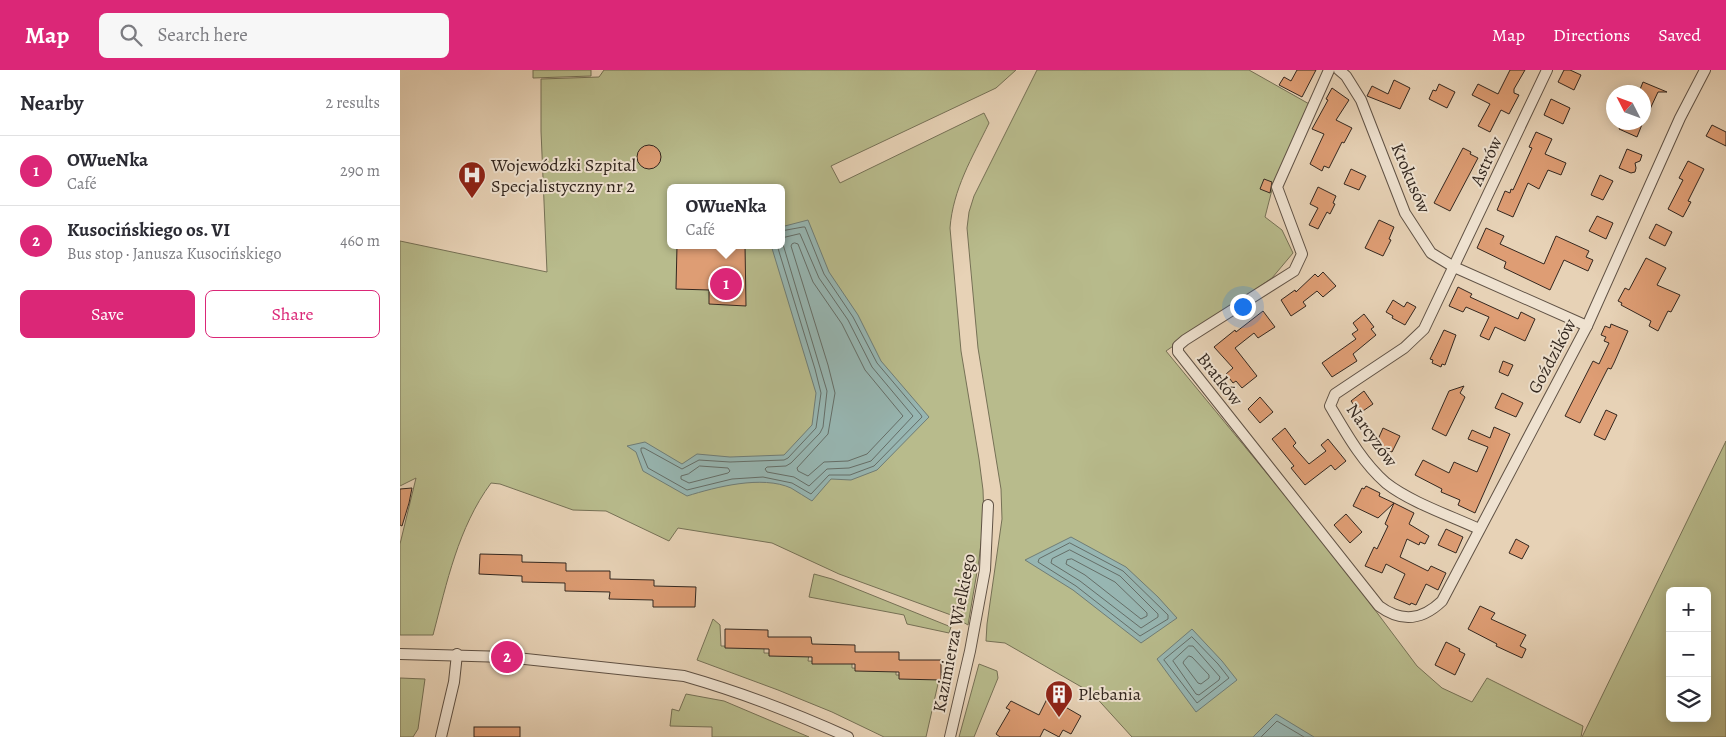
<!DOCTYPE html>
<meta charset="utf-8">
<style>
body{margin:0;font-family:Alegreya,serif;background:#f7f7f7;color:#2b2b33}
.controls{position:absolute;right:15px;bottom:15px;display:grid;overflow:hidden;border-radius:8px;box-shadow:0 2px 12px #0003}
.controls button{width:45px;height:45px;display:grid;place-items:center;padding:0;border:0;border-bottom:1px solid #e1e1e2;background:#fff;color:#2b2b33;font:25px sans-serif}
.compass{position:absolute;left:1206px;top:15px;width:45px;height:45px;border-radius:50%;background:#fff;box-shadow:0 2px 12px #0003;rotate:312deg}
.you{position:absolute;left:842px;top:236px;width:18px;height:18px;margin:-12px;border:4px solid #fff;border-radius:50%;background:#1a73e8;box-shadow:0 0 0 8px #1a73e833}
.badge{display:grid;place-items:center;width:32px;height:32px;border-radius:50%;background:#db2777;color:#fff;font-size:16px;font-weight:700}
.pin{position:absolute;translate:-50% -50%;border:2px solid #fff;box-shadow:0 1px 5px #0006}
.popup{position:absolute;left:267px;top:114px;width:118px;height:65px;box-sizing:border-box;display:grid;place-content:center;border-radius:8px;background:#fff;filter:drop-shadow(0 1px 4px #0005);font-size:16px;white-space:nowrap;color:#7c7c81}
.popup b{font-size:19px;color:#2b2b33}
.popup::after{content:'';position:absolute;left:50%;top:100%;margin-left:-10px;border:10px solid transparent;border-top-color:#fff}
.list{margin:0;padding:0;list-style:none}
h2{display:flex;justify-content:space-between;align-items:center;height:65px;margin:0;padding:0 20px;font-size:21px}
h2 small{font-size:16px;font-weight:400;color:#7c7c81}
.list li{display:grid;grid-template-columns:32px 1fr auto;gap:15px;align-items:center;box-sizing:border-box;height:70px;padding:0 20px;border-top:1px solid #e1e1e2}
.list b{display:block;font-size:19px;white-space:nowrap}
.list p{margin:0;font-size:16px;white-space:nowrap;color:#7c7c81}
.list em{font-size:16px;font-style:normal;color:#7c7c81}
.actions{display:flex;gap:10px;padding:15px 20px}
.actions a{flex:1;padding:11px 0;border:1px solid #db2777;border-radius:8px;text-align:center;font-size:18px;color:#db2777}
.actions .main{background:#db2777;color:#fff}
.icon{flex:none;width:28px;height:28px;fill:none;stroke:currentColor;stroke-width:2;stroke-linecap:round;stroke-linejoin:round}
.map{position:relative;flex:none;width:1326px;height:667px;overflow:hidden}
header{display:flex;align-items:center;gap:30px;box-sizing:border-box;height:70px;padding:0 25px;background:#db2777;color:#fff}
header strong{font-size:24px}
nav{display:flex;gap:28px;margin-inline-start:auto;font-size:18px}
.search{width:350px;height:45px;background:#f7f7f7;display:flex;align-items:center;gap:12px;box-sizing:border-box;padding:0 18px;border-radius:8px;color:#7c7c81;font-size:19px}
main{display:flex}
aside{flex:1;background:#fff}
.map>svg:first-child{display:block}
.green{fill:#b8bb8c;stroke:#767156;fill-rule:evenodd}
.water{fill:#97b6b2;stroke:#6f7d77}
.lines{fill:none;stroke-linecap:round;stroke-linejoin:round}
.shore{stroke:#656e68;stroke-width:1}
.building{fill:#de9d74;stroke:#33271f}
.minor-casing{stroke:#605245;stroke-width:12}
.minor{stroke:#efe2d0;stroke-width:10}
.labels{text-anchor:middle;dominant-baseline:central;stroke-width:4;stroke-linejoin:round;paint-order:stroke}
.street-label{font-size:18px;fill:#33271f;stroke:#efe2d0}
.poi-label{font-size:18px;fill:#33271f;stroke:#efe2d0;text-anchor:start}
</style>
<header>
<strong>Map</strong>
<div class="search"><svg class="icon" aria-label="search" viewBox="0 0 24 24"><circle cx="10" cy="10" r="6"/><path d="M15 15l6 6"/></svg>Search here</div>
<nav><a>Map</a><a>Directions</a><a>Saved</a></nav>
</header>
<main>
<aside>
<h2>Nearby<small>2 results</small></h2>
<ul class="list">
<li><span class="badge">1</span><div><b>OWueNka</b><p>Café</p></div><em>290 m</em></li>
<li><span class="badge">2</span><div><b>Kusocińskiego os. VI</b><p>Bus stop · Janusza Kusocińskiego</p></div><em>460 m</em></li>
</ul>
<div class="actions"><a class="main">Save</a><a>Share</a></div>
</aside>
<div class="map">
<svg width="1326" height="667" viewBox="0 0 1326 667">
<rect width="100%" height="100%" fill="#e7d2b6"/>
<filter id="stains"><feTurbulence type="fractalNoise" baseFrequency=".004" numOctaves="4"/><feColorMatrix values="0 0 0 0 .2 0 0 0 0 .09 0 0 0 0 .02 0 0 0 .5 -.17"/></filter>
<radialGradient id="worn" r=".72"><stop offset=".6" stop-color="#630" stop-opacity="0"/><stop offset="1" stop-color="#630" stop-opacity=".3"/></radialGradient>
<!-- green -->
<g class="green">
<polygon points="133,0 191,0 191,6 133,8"/>
<path d="M204,0h412l-20,18 -165,78 9,17 144,-70 5,10c-17,35 -36,66 -39,105l11,123 18,108 4,31 1,28 -5,42 -11,65 -17,-10 -112,-41 -67,-31 -94,-15 -9,13 -63,-30 -33,-1 -73,-26 -9,-1c-33,45 -44,99 -58,152h-33v-91l16,-66 -16,8v-245l147,31 -6,-141v-52l58,-2zM271,118h110v57h-110z"/>
<polygon points="637,0 849,0 911,35 874,112 865,147 882,160 893,183 872,208 766,281 930,480 1017,596 1042,618 1072,632 1087,608 1183,656 1181,667 732,667 692,623 605,573 586,571 587,554 602,449 601,419 578,278 567,158 569,142 574,126"/>
<path d="M1326,371v296h-144zM1270,521h37v127h-37z"/>
<polygon points="414,504 432,509 551,557 549,563 507,554 504,545 409,527"/>
<polygon points="313,549 320,555 321,576 364,577 364,583 409,584 408,591 452,593 452,598 496,600 496,605 540,605 526,667 484,667 432,642 378,620 297,590"/>
<polygon points="579,594 597,601 598,608 574,667 559,667"/>
<polygon points="0,608 25,609 18,659 13,667 0,667"/>
<polygon points="286,624 324,631 409,667 312,667 312,657 270,656 272,639 279,641"/>
</g>
<!-- water -->
<g class="water">
<path d="M408,150l21,52 29,43 23,46 48,56 -52,53 -26,10 -20,-1 -19,22c-7,-4 -14,-9 -21,-13 -29,-13 -75,-1 -104,8l-44,-25 -7,-19 -9,-6 18,-4 37,22 15,-10 33,3 54,-2 28,-30 4,-32 -45,-148h10v-18z"/>
<polygon points="671,467 726,497 758,527 777,548 741,573 673,520 625,490"/>
<polygon points="792,559 822,591 837,610 796,642 757,589"/>
<polygon points="876,644 914,667 853,667"/>
</g>
<g class="lines">
<!-- shore -->
<g class="shore">
<polygon points="400,164 419,208 448,250 472,297 513,346 471,391 449,398 427,399 409,416 394,407 367,402 365,399 367,397 386,396 391,393 420,363 423,357 427,321 382,171 383,168"/>
<polygon points="395,173 398,174 413,212 442,254 465,300 503,346 467,384 448,391 424,392 408,406 398,401 397,398 428,364 435,323 428,295 391,176 392,174"/>
<polyline points="377,175 415,299 421,323 416,358 388,388 384,390 330,392 299,390 282,399 244,378 241,378 241,381 248,398 287,420 332,409 363,407 392,413 411,424 429,405 450,405 474,396 522,347 521,345 477,293 453,247 424,204 405,157 403,157 381,161"/>
<polygon points="300,396 328,398 330,401 328,403 289,413 281,409 281,406 288,404"/>
<polygon points="670,473 723,501 768,545 768,549 740,566 676,516 638,492 639,489"/>
<polygon points="670,480 720,506 758,544 758,547 741,558 680,511 651,493 652,489"/>
<polygon points="672,489 715,512 744,540 747,543 747,546 741,549 685,505 666,494 667,490"/>
<polygon points="792,567 818,594 829,608 797,633 764,590"/>
<polygon points="789,576 793,576 820,607 819,610 799,625 796,624 773,591"/>
<polygon points="789,586 792,587 809,605 809,608 801,614 798,613 783,593 784,591"/>
<polyline points="861,667 877,651 904,667"/>
</g>
</g>
<!-- building -->
<g class="building">
<polygon points="897,0 916,0 902,27 879,15 884,7 891,11"/>
<polygon points="1110,0 1125,0 1114,19 1114,23 1119,25 1109,44 1101,40 1090,62 1078,56 1090,34 1072,25 1078,14 1098,24"/>
<polygon points="1164,0 1170,0 1181,5 1174,20 1158,12"/>
<polygon points="994,10 1010,18 1000,39 967,26 972,16 988,24"/>
<polygon points="1243,12 1267,22 1258,22 1244,52 1244,22 1239,22"/>
<polygon points="1039,14 1055,22 1047,38 1029,29 1033,20 1036,21"/>
<polygon points="932,18 949,30 936,50 952,58 944,73 942,72 929,98 924,96 922,101 910,94 924,64 912,59 928,30 926,29"/>
<polygon points="1151,29 1170,38 1163,54 1144,45"/>
<polygon points="1222,52 1243,52 1237,67 1219,59"/>
<polygon points="1312,55 1326,62 1326,76 1306,66"/>
<polygon points="1136,62 1152,69 1145,84 1166,93 1161,105 1148,100 1139,119 1128,113 1113,147 1097,140 1105,121 1110,123 1111,119 1113,120 1132,78 1129,77"/>
<circle cx="249" cy="87" r="12"/>
<polygon points="1063,78 1071,82 1070,84 1078,88 1050,141 1034,133"/>
<polygon points="1227,79 1242,85 1240,91 1235,93 1236,98 1235,102 1231,103 1219,98"/>
<polygon points="1288,91 1304,99 1288,131 1291,132 1283,147 1268,139 1283,110 1279,108"/>
<polygon points="951,99 966,106 959,120 944,114"/>
<polygon points="1200,105 1213,111 1203,130 1191,125"/>
<polygon points="864,109 872,112 870,123 860,119"/>
<polygon points="918,117 936,126 933,133 935,134 930,144 927,142 918,159 909,155 918,138 910,134"/>
<polygon points="1197,146 1213,153 1206,169 1189,161"/>
<polygon points="979,150 994,157 989,169 991,170 983,186 965,178"/>
<polygon points="1256,154 1272,162 1265,176 1249,168"/>
<polygon points="1086,158 1104,166 1100,174 1144,194 1156,166 1189,181 1186,187 1193,190 1188,201 1164,190 1150,220 1104,198 1106,192 1077,178"/>
<polygon points="345,175 346,236 309,234 309,220 276,219 277,176"/>
<polygon points="1246,188 1266,198 1257,215 1280,225 1271,242 1268,241 1258,261 1249,256 1251,251 1221,235 1222,233 1218,231 1225,218 1229,220"/>
<polygon points="923,202 936,216 923,227 917,221 903,232 906,236 891,246 881,230 895,220 896,222 915,204 918,207"/>
<polygon points="1058,217 1072,224 1070,227 1118,249 1121,242 1135,249 1125,271 1095,257 1089,270 1080,266 1089,247 1066,237 1063,242 1049,236"/>
<polygon points="993,230 1004,237 1007,232 1016,237 1005,255 992,248 993,246 986,242"/>
<polygon points="863,241 875,257 858,268 854,263 835,278 857,306 842,318 836,311 833,313 826,304 833,298 814,277 835,260 836,262"/>
<polygon points="964,244 974,257 971,259 976,265 953,284 957,291 932,307 922,293 956,269 952,264 958,260 953,253"/>
<polygon points="1211,254 1228,261 1214,293 1211,299 1208,298 1180,353 1165,346 1193,291 1199,294 1209,273 1204,271 1206,267 1201,265 1205,256 1210,258"/>
<polygon points="1044,260 1056,265 1045,295 1042,294 1041,297 1032,293 1033,290 1030,289"/>
<polygon points="1103,291 1113,295 1108,306 1099,302"/>
<polygon points="1064,316 1060,323 1065,327 1046,366 1032,359 1049,321"/>
<polygon points="964,321 973,334 960,343 951,331"/>
<polygon points="1102,323 1123,333 1116,347 1095,338"/>
<polygon points="860,327 873,342 860,353 848,339"/>
<polygon points="1206,340 1217,345 1205,370 1194,365"/>
<polygon points="1094,357 1110,364 1075,443 1058,435 1060,430 1041,422 1042,419 1015,405 1023,390 1049,403 1054,392 1077,402 1088,377 1068,369 1072,360 1090,368"/>
<polygon points="885,358 896,373 893,376 909,394 926,381 921,375 928,369 946,391 935,400 931,395 905,415 891,398 894,396 872,369"/>
<polygon points="983,358 1000,366 992,382 976,374"/>
<polygon points="966,416 980,423 979,426 994,433 978,448 953,436 962,418 964,419"/>
<polygon points="12,418 9,433 2,456 0,455 0,419"/>
<polygon points="994,433 1014,443 1009,454 1029,466 1025,474 1020,472 1019,475 1007,469 1000,487 1028,501 1031,496 1046,503 1038,520 1026,514 1016,535 1011,533 1010,535 994,528 1005,504 986,494 982,503 965,496 974,477 977,479 988,456 985,454"/>
<polygon points="946,444 962,462 950,473 934,455"/>
<polygon points="1046,459 1063,467 1056,483 1038,475"/>
<polygon points="1116,469 1129,476 1122,489 1109,483"/>
<polygon points="80,484 122,485 122,492 166,493 166,501 210,501 210,509 254,510 254,516 296,517 295,537 253,537 253,530 209,529 210,522 165,521 165,513 122,512 122,506 79,504"/>
<polygon points="1080,536 1095,543 1091,549 1126,565 1120,576 1126,579 1122,588 1096,576 1097,574 1068,559"/>
<polygon points="325,559 368,560 368,567 411,567 412,574 455,575 455,582 499,582 499,590 541,590 541,610 499,609 499,602 455,601 455,594 412,594 412,587 369,586 369,579 325,578"/>
<polygon points="1046,572 1060,579 1059,581 1065,584 1055,605 1035,595"/>
<polygon points="648,627 681,646 671,664 663,660 659,667 644,659 640,667 600,667 596,664 610,640 606,638 611,631 639,645"/>
<rect x="74" y="657" width="46" height="10"/>
</g>
<g class="lines">
<!-- minor casing -->
<g class="minor-casing">
<g id="minor">
<path d="M929,0l-52,117 25,67 -8,17 -109,69 -7,6v6l201,254c23,17 43,14 63,-5l145,-275 93,-208 25,-48"/>
<polyline points="939,0 946,6 961,30 1005,143 1031,183 1054,197 1187,256"/>
<path d="M1079,459c-28,-13 -69,-27 -93,-46 -24,-21 -40,-50 -56,-77l5,-12 69,-46 20,-19 123,-259"/>
<path d="M0,584l107,3 177,19c56,16 111,37 164,61"/>
<polyline points="41,667 54,612 57,584"/>
<polyline points="550,667 570,581 585,500 588,435"/>
</g>
</g>
<!-- minor -->
<use href="#minor" class="minor"/>
</g>
<!-- icons -->
<defs>
<g id="hospital-pin" transform="scale(1.4375)"><path d="M0 17L-7.5 6A9.5 9.5 0 1 1 7.5 6Z" fill="#8f2418" stroke="#efe2d0"/><path d="M-5-5h3v3.5h4V-5h3V5h-3V1.5h-4V5h-3Z" fill="#fff"/></g>
<g id="building-pin" transform="scale(1.4375)"><path d="M0 17L-7.5 6A9.5 9.5 0 1 1 7.5 6Z" fill="#8f2418" stroke="#efe2d0"/><path d="M-4-6H4V6H1V3H-1V6H-4ZM-2.5-4.3h1.7v1.8h-1.7ZM.8-4.3h1.7v1.8H.8ZM-2.5-1h1.7V.8h-1.7ZM.8-1h1.7V.8H.8Z" fill="#fff"/></g>
</defs>
<g fill-rule="evenodd">
<use href="#hospital-pin" x="72" y="105"/>
<use href="#building-pin" x="659" y="624"/>
</g>
<g class="labels">
<!-- street labels -->
<g class="street-label">
<text transform="translate(1086 91) rotate(-65)">Astrów</text>
<text transform="translate(1011 108) rotate(67)">Krokusów</text>
<text transform="translate(1152 286) rotate(-62)">Goździków</text>
<text transform="translate(820 309) rotate(52)">Bratków</text>
<text transform="translate(972 365) rotate(54)">Narcyzów</text>
<text transform="translate(554 563) rotate(-79)">Kazimierza Wielkiego</text>
</g>
<!-- poi labels -->
<g class="poi-label">
<text x="91" y="95">Wojewódzki Szpital<tspan x="91" dy="21">Specjalistyczny nr 2</tspan></text>
<text x="678" y="624">Plebania</text>
</g>
</g>
<rect width="100%" height="100%" filter="url(#stains)"/>
<rect width="100%" height="100%" fill="url(#worn)"/>
</svg>
<div class="controls">
<button>+</button>
<button>−</button>
<button><svg class="icon" aria-label="layers" viewBox="0 0 24 24"><path d="M12 4l9 5-9 5-9-5zM3 14l9 5 9-5"/></svg></button>
</div>
<svg class="compass" viewBox="-18 -18 36 36"><path d="M0-13l5 13h-10z" fill="#e53935"/><path d="M0 13l5-13h-10z" fill="#7c7c81"/></svg>
<div class="you"></div>
<div class="pin badge" style="left:326px;top:214px">1</div>
<div class="popup"><b>OWueNka</b>Café</div>
<div class="pin badge" style="left:107px;top:587px">2</div>
</div>
</main>
